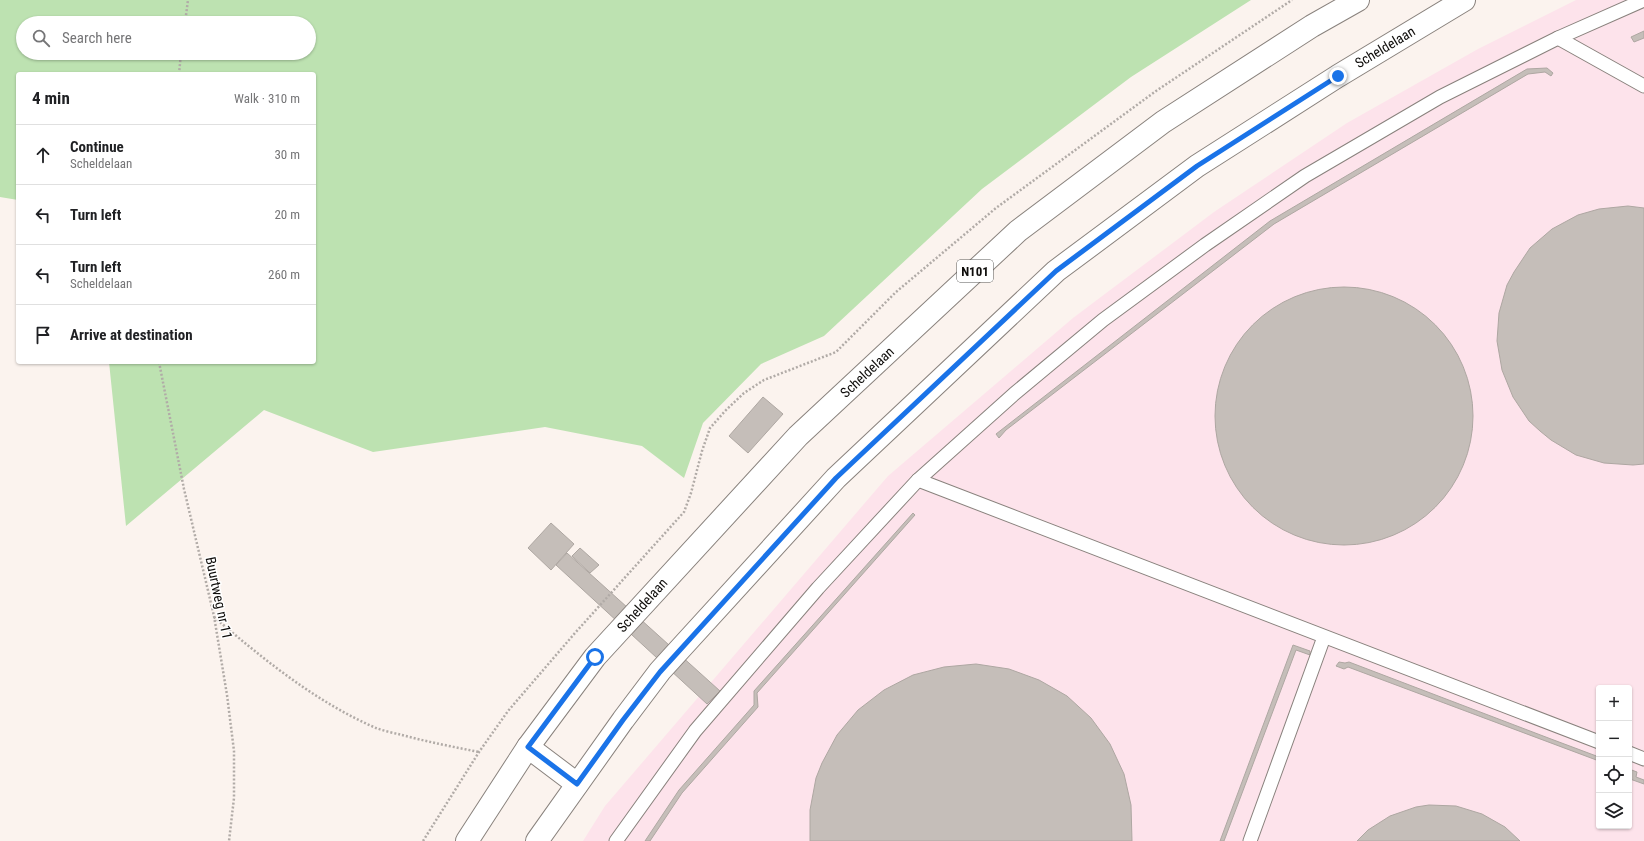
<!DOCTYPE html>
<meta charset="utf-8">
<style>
body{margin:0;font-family:"Roboto Condensed",sans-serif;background:#f6f6f6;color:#202124}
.controls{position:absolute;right:12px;bottom:12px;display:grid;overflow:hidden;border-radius:4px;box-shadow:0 1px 3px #0004}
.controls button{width:36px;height:36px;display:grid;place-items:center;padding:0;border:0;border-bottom:1px solid #e0e0e0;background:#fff;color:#202124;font:20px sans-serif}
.stop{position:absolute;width:12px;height:12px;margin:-9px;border:3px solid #1a73e8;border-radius:50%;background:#fff}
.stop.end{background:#1a73e8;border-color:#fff;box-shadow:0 1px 4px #0008}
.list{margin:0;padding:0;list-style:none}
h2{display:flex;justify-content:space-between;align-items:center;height:52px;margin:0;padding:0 16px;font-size:17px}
h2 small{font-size:13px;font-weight:400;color:#757577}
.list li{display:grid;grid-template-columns:26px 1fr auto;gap:12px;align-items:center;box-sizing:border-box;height:60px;padding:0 16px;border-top:1px solid #e0e0e0}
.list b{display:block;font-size:15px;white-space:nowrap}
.list p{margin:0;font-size:13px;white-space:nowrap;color:#757577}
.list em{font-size:13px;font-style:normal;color:#757577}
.icon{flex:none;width:22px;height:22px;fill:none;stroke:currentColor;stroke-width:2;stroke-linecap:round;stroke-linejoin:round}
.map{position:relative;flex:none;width:1644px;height:841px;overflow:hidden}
.search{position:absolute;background:#fff;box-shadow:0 1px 3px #0004;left:16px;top:16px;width:300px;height:44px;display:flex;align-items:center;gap:10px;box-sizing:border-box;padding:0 14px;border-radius:22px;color:#757577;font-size:15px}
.panel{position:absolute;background:#fff;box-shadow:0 1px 3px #0004;left:16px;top:72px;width:300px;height:292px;border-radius:4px}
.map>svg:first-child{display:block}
.industrial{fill:#fde3eb;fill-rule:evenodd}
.green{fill:#bde2b1;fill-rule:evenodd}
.building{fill:#c5beb9;stroke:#aea7a2}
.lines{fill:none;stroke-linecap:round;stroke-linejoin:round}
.service-casing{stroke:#89827d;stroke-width:15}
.primary-casing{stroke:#89827d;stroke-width:24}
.path{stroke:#b1aba7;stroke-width:2.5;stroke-dasharray:2 2;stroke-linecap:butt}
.service{stroke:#fff;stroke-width:13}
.primary{stroke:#fff;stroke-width:22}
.route{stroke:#1a73e8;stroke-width:5}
.labels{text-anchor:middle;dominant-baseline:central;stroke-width:3;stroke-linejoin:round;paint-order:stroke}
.shield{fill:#fff;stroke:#575654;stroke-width:1}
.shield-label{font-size:13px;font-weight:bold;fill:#0f0d0b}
.street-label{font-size:14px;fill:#0f0d0b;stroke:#fff}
</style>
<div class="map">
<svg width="1644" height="841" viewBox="0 0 1644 841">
<rect width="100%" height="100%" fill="#fbf3ee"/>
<!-- industrial -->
<path class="industrial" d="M1576,0h68v841h-1061l22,-35 283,-330 185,-158 141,-106 133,-89 131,-74zM1599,688h30v138h-30z"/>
<!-- green -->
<path class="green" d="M0,0h1251l-120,77 -149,112 -158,147 -63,28 -58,59 -19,55 -42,-32 -97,-19 -172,25 -109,-42 -138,116 -17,-164h205v-288h-296v126l-18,-3zM23,23h286v30h-286z"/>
<!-- building -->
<g class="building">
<polygon points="1644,31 1644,38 1634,42 1631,37"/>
<polygon points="1547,68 1553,73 1551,76 1545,72 1528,74 1274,224 1006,430 999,438 996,434 1270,221 1527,69"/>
<polygon points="1628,206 1644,208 1644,464 1633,465 1604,463 1576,455 1551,440 1540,431 1529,421 1513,397 1502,370 1497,341 1499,313 1507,285 1514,272 1530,248 1552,229 1578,215 1599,209"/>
<circle cx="1344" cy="416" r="129"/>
<polygon points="763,397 783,414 748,453 729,436"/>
<polygon points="913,513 915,515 757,693 758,707 682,793 650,841 645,841 679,790 754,705 754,691"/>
<polygon points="551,523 574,544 551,570 528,548"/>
<polygon points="580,548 599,565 590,573 572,556"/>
<polygon points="567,553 720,691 707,704 556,565"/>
<polygon points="1293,645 1310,651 1310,655 1296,650 1224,841 1220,841"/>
<polygon points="1339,662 1345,663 1349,662 1551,739 1599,757 1599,761 1348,667 1344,669 1336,666"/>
<polygon points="976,664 1009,669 1039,680 1067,696 1091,718 1110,744 1124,774 1131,805 1132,841 810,841 810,810 816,778 822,763 837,735 858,710 884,690 913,675 944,667"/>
<polygon points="1629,769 1637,772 1636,777 1644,780 1644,784 1630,779 1631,773 1629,773"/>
<polygon points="1429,805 1456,806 1482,814 1505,827 1520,841 1357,841 1368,830 1390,816 1416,807"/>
</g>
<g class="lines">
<!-- service casing -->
<g class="service-casing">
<g id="service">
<polyline points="1558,38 1644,86"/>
<polyline points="918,480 1599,742"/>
<polyline points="1629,753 1644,759"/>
<polyline points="616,841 695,731 818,588 918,480 1014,394 1103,320 1205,245 1305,176 1440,97 1558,38 1644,0"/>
<polyline points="1250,841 1324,637"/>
</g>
</g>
<!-- primary casing -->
<g class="primary-casing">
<g id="primary">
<polyline points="528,747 577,784"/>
<polyline points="467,841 528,747 595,657 798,436 1018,231 1163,122 1312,26 1358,0"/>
<polyline points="537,841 623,720 660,671 836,478 1056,271 1197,166 1338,76 1464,0"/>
</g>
</g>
<!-- path -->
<g class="path">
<polyline points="185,23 188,0"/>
<polyline points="179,74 181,53"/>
<polyline points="159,362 184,489 214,616 227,695 234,751 234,798 229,841"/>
<path d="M214,617c49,42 102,85 162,111 8,3 18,5 26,7 26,7 52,12 77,17"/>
<polyline points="423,841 479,752 508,711 575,633 684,512 691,493 702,451 710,428 725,411 744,393 764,380 836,352 896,292 996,208 1156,91 1292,0"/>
</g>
<!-- service -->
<use href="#service" class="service"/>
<!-- primary -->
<use href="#primary" class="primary"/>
</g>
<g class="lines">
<!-- route -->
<polyline class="route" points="595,657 528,747 577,784 623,720 660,672 836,478 1056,271 1197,166 1338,76"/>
</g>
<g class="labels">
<!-- shield labels -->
<rect class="shield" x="957" y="260" width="36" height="22" rx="3"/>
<g class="shield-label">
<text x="975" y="271">N101</text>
</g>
<!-- street labels -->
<g class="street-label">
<text transform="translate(1385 47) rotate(-31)">Scheldelaan</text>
<text transform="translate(867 372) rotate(-43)">Scheldelaan</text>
<text transform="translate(219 598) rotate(78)">Buurtweg nr 11</text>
<text transform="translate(642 605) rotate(-48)">Scheldelaan</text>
</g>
</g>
</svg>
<div class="controls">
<button>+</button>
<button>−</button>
<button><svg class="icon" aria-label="locate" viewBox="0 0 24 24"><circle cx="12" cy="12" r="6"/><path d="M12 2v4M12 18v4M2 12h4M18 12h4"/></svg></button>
<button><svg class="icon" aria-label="layers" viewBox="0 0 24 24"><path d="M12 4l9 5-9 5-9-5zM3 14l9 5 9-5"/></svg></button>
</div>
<div class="stop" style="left:595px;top:657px"></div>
<div class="stop end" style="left:1338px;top:76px"></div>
<div class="search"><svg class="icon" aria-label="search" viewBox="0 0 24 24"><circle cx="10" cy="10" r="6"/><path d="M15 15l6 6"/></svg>Search here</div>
<section class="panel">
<h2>4 min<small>Walk · 310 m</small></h2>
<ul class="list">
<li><svg class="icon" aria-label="ahead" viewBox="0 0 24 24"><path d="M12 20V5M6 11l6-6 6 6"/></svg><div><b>Continue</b><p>Scheldelaan</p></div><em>30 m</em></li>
<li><svg class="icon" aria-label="left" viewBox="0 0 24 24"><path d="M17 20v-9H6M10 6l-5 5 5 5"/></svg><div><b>Turn left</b></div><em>20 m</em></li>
<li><svg class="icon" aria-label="left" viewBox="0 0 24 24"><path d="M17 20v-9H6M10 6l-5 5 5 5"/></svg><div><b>Turn left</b><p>Scheldelaan</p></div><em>260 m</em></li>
<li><svg class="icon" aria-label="arrive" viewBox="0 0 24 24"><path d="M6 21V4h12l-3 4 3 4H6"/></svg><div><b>Arrive at destination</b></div></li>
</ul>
</section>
</div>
